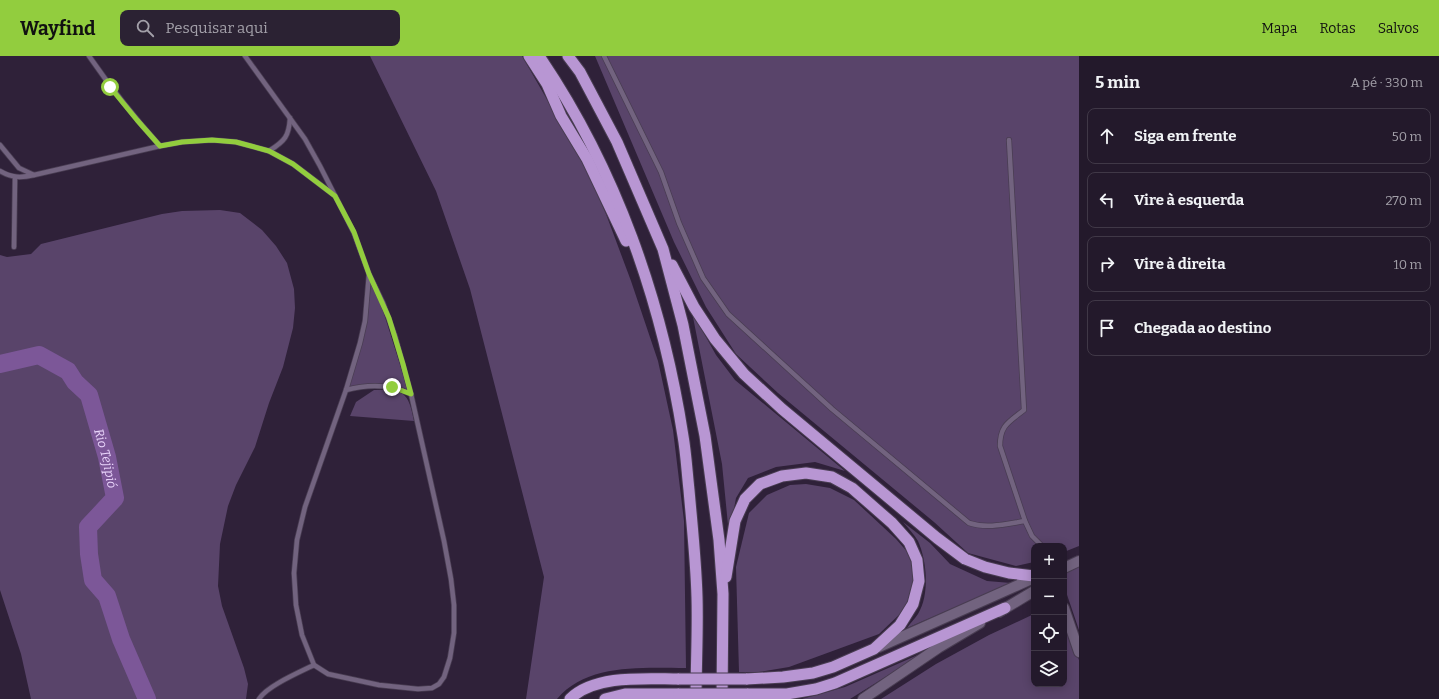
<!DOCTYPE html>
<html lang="pt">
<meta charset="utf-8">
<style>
body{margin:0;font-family:Bitter,serif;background:#2b2233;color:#f1f3f6}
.controls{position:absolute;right:12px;bottom:12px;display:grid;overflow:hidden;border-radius:8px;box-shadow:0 2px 10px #0003}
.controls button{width:36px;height:36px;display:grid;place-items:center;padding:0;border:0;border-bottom:1px solid #403847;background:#23192b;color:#f1f3f6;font:20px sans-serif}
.stop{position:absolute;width:12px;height:12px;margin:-9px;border:3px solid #92cd3e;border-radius:50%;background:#fff}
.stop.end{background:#92cd3e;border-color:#fff;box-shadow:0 1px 4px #0008}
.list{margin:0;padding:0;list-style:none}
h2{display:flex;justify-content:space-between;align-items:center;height:52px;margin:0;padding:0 16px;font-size:17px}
h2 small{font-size:13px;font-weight:400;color:#a3a0a9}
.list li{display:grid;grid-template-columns:26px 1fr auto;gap:12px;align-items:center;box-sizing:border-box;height:56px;margin:0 8px 8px;padding:0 8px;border:1px solid #403847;border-radius:8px}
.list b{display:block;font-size:15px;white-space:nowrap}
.list em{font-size:13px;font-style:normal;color:#a3a0a9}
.icon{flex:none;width:22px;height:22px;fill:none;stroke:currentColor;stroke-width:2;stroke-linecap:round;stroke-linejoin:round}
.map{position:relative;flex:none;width:1079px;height:643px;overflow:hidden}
header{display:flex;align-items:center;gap:24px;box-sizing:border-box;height:56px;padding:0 20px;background:#92cd3e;color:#111}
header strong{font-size:19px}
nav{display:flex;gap:22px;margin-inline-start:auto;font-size:14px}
.search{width:280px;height:36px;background:#2b2233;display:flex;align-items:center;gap:10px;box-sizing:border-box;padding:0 14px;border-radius:8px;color:#a3a0a9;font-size:15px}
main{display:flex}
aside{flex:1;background:#23192b}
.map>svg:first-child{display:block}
.green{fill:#59446a}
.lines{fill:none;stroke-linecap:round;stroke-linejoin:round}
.river{stroke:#7c5798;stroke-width:18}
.service-casing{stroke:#493d52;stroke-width:6}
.tertiary-casing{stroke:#493d52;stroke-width:12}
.trunk-casing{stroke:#493d52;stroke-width:13}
.service{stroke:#72637f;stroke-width:4.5}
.tertiary{stroke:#72637f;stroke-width:10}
.trunk{stroke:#b896d3;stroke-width:11}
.trunk-bridge-casing{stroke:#493d52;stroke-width:13;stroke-linecap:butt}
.trunk-bridge{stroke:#b896d3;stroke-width:11}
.route{stroke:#92cd3e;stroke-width:5}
.labels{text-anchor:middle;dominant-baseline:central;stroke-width:4;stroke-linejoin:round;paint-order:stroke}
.water-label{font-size:13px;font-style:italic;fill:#ead6fc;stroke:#25182f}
</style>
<header>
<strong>Wayfind</strong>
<div class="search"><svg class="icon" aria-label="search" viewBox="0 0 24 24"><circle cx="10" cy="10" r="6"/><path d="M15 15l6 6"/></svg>Pesquisar aqui</div>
<nav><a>Mapa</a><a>Rotas</a><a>Salvos</a></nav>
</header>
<main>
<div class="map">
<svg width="1079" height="643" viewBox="0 0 1079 643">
<rect width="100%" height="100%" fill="#2f2139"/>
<!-- green -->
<g class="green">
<path d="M370,0h152l61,106 23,52 25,67 27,80 15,69 11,91 2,147c-43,0 -99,-5 -129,31h-31l18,-122 -74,-288 -34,-98z"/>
<polygon points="595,0 1079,0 1079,490 1064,496 1064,490 1034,490 1034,506 1016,510 968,497 934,466 778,337 736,298 706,251 674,186"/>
<polygon points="220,154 240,157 262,174 276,190 287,207 294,233 295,252 293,272 283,311 269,347 255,391 236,429 228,450 220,488 218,530 222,550 244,612 248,628 246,643 31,643 21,598 0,534 0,199 7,201 31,198 41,188 162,158 182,155"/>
<polygon points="369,218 380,235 385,261 402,315 411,338 392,331 346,334 360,287"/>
<polygon points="692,256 716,299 735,324 845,415 815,406 776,411 748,422 736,442 729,479 722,408"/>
<path d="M374,334c30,0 34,1 40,31l-64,-5 6,-14z"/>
<polygon points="806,428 830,432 854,444 896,483 910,499 915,530 904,554 879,578 789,611 759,616 739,616 736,511 749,457 767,439 790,429"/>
<path d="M903,466l27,21 20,21 37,17 24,2 -104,45c3,-5 8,-9 11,-14 12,-19 9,-53 0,-73 -4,-7 -10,-13 -15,-19z"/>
<polygon points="1079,508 1079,574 1064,530 1064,514"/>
<polygon points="1034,558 1034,628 1064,628 1064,563 1079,604 1079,643 881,643 936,608 989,579"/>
<polygon points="927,595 850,643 802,643 845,631"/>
</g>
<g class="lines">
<!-- river -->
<path class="river" id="s1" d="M0,308l39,-9 29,16 7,11 14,13 18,62 8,41 -27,29 1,27 4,26 14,16 14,43 26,60"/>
<!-- service casing -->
<g class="service-casing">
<g id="service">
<path d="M89,0c22,32 45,61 71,90"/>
<polyline points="245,0 305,83 320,110 354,177 369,218 383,247 395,280 411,338 444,485 451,523 454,549 454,577 450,602 444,621 439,628 432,632 418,633 379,629 328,618 314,609 302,579 296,549 294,517 297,484 305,451 346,334 360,287 365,265 369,218"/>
<path d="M604,0l57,116 18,51 24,55 25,36 104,95 137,114c18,6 37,1 56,-2"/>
<path d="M1009,84l15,270c-15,12 -24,15 -24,36l25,75 7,15 10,10"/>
<polyline points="0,89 19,112 34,119 160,90 182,86 212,84 236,86 269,95 293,108 334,139"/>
<path d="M269,95c16,-10 20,-15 21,-33"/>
<path d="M0,115c12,7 21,7 34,4"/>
<polyline points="14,191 15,122"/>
<path d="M346,334c23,-6 44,-6 65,4"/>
<path d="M259,643c8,-13 41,-27 55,-34"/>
</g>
</g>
<!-- tertiary casing -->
<g class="tertiary-casing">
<g id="tertiary">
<polyline points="1064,512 1079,505"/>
<polyline points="1064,552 1079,596"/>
<polyline points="999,556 1034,535"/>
<polyline points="879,591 1034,522"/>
<polyline points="863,643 938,592 980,567"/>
</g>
</g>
<!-- trunk casing -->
<g class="trunk-casing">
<g id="trunk">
<polyline points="529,0 547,28 561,60 587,103 626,185"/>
<path d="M539,0c77,113 123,245 144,380 3,17 4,36 6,54 3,35 7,71 8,107 1,34 -1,68 -1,102"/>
<polyline points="568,0 580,16 617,86 663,193 683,269 705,380 719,484 723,538 722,643"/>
<polyline points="672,209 694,251 715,283 744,318 782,353 937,482 965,503 985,511 1009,517 1034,520"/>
<polyline points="726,521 735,465 745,443 760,428 782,420 806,417 832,421 852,432 892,467 909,486 917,504 919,525 913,548 900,569 874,593 833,611 813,617 783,621 746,623"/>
<polyline points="747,638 787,638 816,633 835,627 1005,552"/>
<path d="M570,643c25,-25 77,-20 109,-20"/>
<polyline points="605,643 625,638 679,638"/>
</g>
</g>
<!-- service -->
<use href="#service" class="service"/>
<!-- tertiary -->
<use href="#tertiary" class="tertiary"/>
<!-- trunk -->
<use href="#trunk" class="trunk"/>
<!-- trunk-bridge casing -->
<g class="trunk-bridge-casing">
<g id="trunk-bridge">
<polyline points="679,623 746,623"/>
<polyline points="679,638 747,638"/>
</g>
</g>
<!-- trunk-bridge -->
<use href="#trunk-bridge" class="trunk-bridge"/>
</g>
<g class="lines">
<!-- route -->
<polyline class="route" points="110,31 137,64 160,90 182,86 212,84 236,86 269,95 293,108 335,140 354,176 369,218 389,262 403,308 411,338 392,331"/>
</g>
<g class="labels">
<!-- water labels -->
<g class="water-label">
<text stroke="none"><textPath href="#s1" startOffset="171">Rio Tejipió</textPath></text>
</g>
</g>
</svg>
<div class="controls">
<button>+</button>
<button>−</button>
<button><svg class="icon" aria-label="locate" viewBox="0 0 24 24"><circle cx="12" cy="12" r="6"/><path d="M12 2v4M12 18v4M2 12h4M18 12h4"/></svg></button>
<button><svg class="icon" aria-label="layers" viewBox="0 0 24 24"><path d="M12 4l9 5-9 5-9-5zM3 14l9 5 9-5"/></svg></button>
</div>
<div class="stop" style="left:110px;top:31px"></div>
<div class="stop end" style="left:392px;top:331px"></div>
</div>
<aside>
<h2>5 min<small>A pé · 330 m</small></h2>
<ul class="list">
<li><svg class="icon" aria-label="ahead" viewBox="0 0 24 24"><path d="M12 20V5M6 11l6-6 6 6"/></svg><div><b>Siga em frente</b></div><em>50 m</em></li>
<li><svg class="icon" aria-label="left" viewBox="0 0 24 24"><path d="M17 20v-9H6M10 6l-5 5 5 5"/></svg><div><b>Vire à esquerda</b></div><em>270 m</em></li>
<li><svg class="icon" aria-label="right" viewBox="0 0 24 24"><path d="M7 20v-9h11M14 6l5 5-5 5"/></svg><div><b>Vire à direita</b></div><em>10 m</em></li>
<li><svg class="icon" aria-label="arrive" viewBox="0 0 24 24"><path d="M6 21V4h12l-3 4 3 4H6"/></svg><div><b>Chegada ao destino</b></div></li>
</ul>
</aside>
</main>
